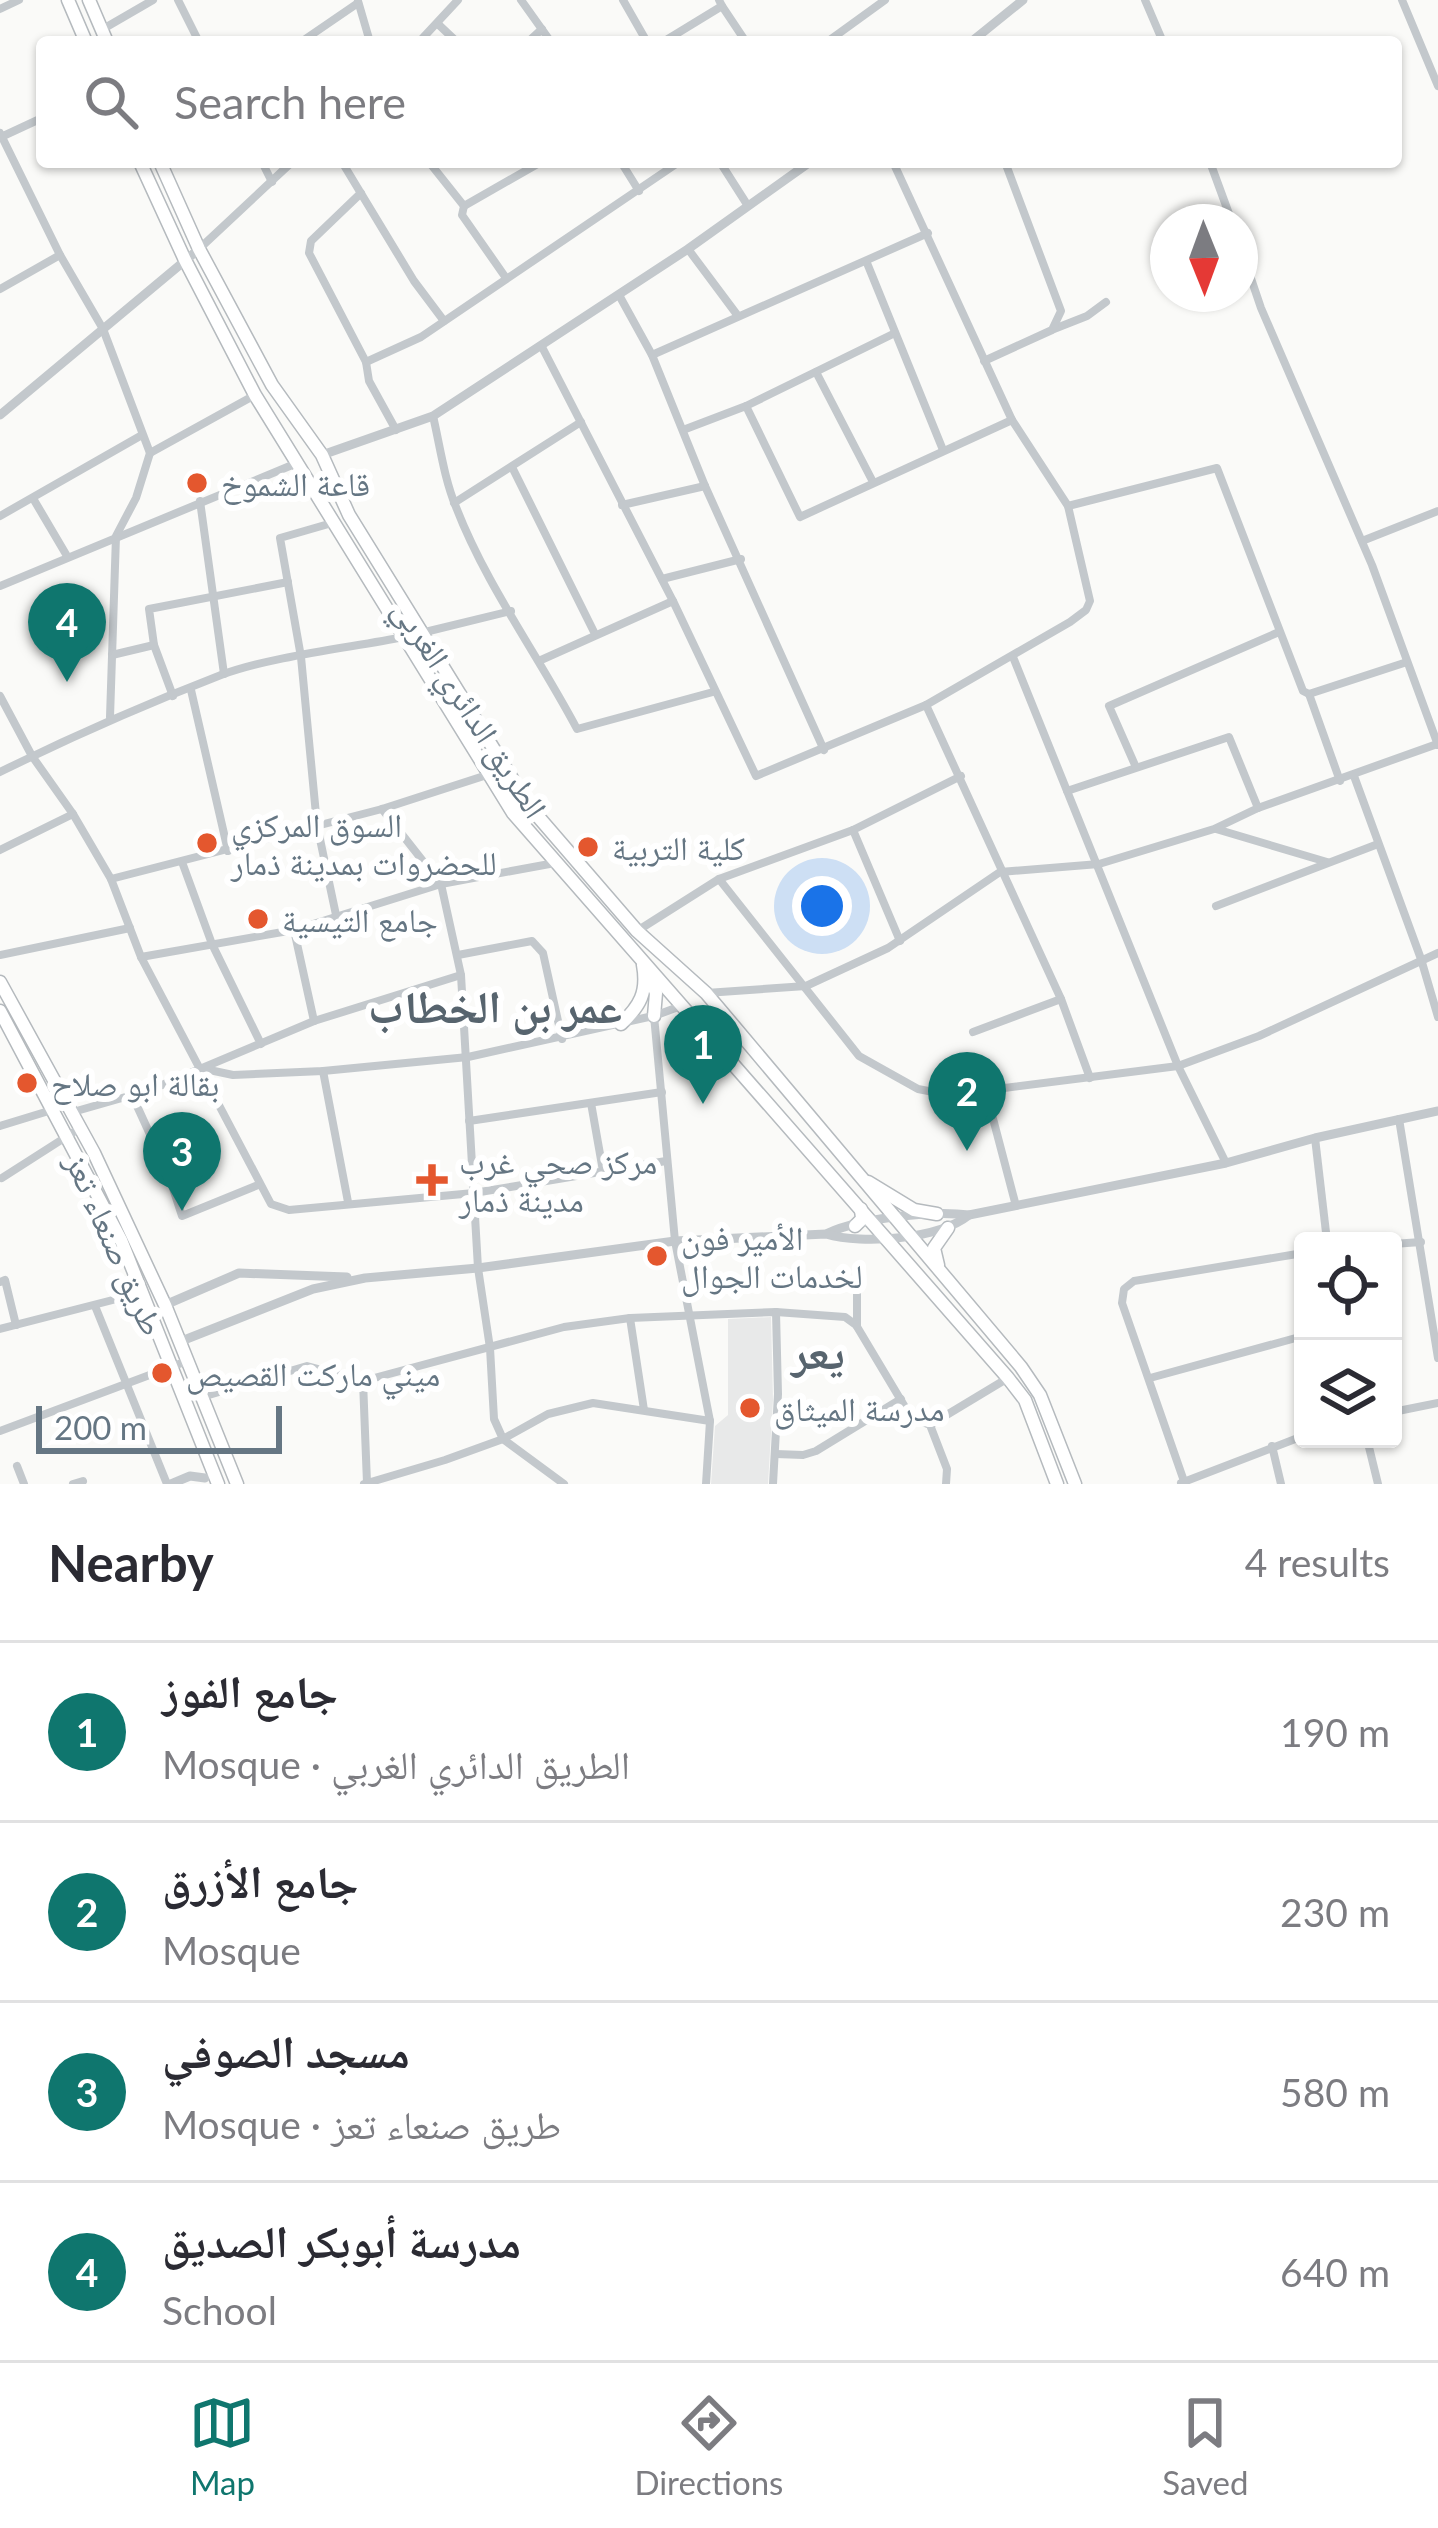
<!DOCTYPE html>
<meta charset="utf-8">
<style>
body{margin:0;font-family:Lato,"Noto Naskh Arabic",sans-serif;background:#f2f2f3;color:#2b2b33}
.controls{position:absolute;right:36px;bottom:36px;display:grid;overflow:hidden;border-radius:12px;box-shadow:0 3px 9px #0004}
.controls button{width:108px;height:108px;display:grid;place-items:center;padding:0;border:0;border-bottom:3px solid #e1e1e2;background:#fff;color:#2b2b33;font:60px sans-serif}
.compass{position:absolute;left:1150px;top:204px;width:108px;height:108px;border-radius:50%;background:#fff;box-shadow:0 3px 9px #0004;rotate:179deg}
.scale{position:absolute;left:36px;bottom:30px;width:246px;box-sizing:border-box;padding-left:12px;border:6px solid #657683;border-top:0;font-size:33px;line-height:42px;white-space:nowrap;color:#657683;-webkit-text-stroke:9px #fff;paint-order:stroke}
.you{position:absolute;left:822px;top:906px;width:42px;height:42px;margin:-30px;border:9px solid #fff;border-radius:50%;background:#1a73e8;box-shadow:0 0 0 18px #1a73e833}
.badge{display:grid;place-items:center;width:78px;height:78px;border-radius:50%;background:#0f766e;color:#fff;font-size:39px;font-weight:700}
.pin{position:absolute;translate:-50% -99px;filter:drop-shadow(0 3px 6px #0008)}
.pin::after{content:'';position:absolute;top:63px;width:42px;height:36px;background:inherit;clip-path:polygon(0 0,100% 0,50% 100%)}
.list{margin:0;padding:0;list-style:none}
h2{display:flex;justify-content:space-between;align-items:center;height:156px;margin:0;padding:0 48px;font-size:51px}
h2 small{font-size:39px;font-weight:400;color:#7c7c81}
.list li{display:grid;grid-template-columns:78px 1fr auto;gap:36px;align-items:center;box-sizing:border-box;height:180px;padding:0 48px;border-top:3px solid #e1e1e2}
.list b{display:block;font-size:45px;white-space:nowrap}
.list p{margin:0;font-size:39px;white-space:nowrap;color:#7c7c81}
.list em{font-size:39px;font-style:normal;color:#7c7c81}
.icon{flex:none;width:66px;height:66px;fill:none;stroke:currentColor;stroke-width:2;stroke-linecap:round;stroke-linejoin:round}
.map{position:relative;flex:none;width:1438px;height:1484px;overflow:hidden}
.search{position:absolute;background:#fff;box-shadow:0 3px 9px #0004;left:36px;right:36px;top:36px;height:132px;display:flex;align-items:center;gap:30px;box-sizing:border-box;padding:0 42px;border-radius:12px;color:#7c7c81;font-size:45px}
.sheet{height:876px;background:#fff}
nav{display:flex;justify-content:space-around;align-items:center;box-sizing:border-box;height:168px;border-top:3px solid #e1e1e2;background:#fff;font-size:33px;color:#7c7c81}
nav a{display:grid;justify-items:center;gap:6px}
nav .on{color:#0f766e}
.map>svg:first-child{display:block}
.built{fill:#e8e9e9}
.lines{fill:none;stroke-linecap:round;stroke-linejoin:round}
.primary-casing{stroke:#b5babe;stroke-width:15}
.trunk-casing{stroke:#b4b9bd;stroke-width:15}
.minor{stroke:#c3c8cc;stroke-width:8}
.tertiary{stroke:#c3c8cc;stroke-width:9}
.primary{stroke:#fff;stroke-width:12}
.trunk{stroke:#fff;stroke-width:12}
.poi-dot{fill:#e4572e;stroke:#fff;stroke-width:4.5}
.labels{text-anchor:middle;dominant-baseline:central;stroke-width:12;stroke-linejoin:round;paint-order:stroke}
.poi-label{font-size:33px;fill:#657683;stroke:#fff;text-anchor:start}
.street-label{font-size:33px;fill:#657683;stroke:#fff}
.district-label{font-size:45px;font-weight:bold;fill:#57646e;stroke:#fff}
</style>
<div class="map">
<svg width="1438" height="1484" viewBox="0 0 1438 1484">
<rect width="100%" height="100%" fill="#fafaf8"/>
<!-- built -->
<polygon class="built" points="771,1317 773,1400 768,1484 711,1484 715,1426 728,1415 728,1319"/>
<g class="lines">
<!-- primary casing -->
<g class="primary-casing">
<g id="primary">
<polyline points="68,0 86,42"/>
<polyline points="89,0 107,42"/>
<polyline points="140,162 185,260 255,395 513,813 1008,1378 1025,1400 1057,1484"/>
<polyline points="160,162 199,249 272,385 322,455 349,515 529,806 637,931 706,993 1021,1367 1040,1395 1075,1484"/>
<polyline points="649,976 656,993 654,1016"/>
<path d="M621,1024c19,-18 27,-32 22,-59"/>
<polyline points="868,1182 914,1210 937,1214"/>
<polyline points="855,1226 862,1219 861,1209"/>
<polyline points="938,1265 934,1248 948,1228"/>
</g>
</g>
<!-- trunk casing -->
<g class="trunk-casing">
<g id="trunk">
<polyline points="0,982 94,1153 165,1305 237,1484"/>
<polyline points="0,1011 121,1240 218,1484"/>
</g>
</g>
<!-- minor -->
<g class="minor">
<polyline points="178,0 199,42"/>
<polyline points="521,0 551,42"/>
<polyline points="623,0 647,42"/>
<polyline points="1145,0 1163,42"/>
<polyline points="1402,0 1438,86"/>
<polyline points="358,1 370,42"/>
<polyline points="722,6 746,42"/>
<polyline points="0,9 19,0"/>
<polyline points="439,25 457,42"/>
<polyline points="103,29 153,0"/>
<polyline points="301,42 358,3"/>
<polyline points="419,42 458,0"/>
<polyline points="528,42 542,29"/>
<polyline points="663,42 722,6 719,0"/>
<polyline points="827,42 885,0"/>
<polyline points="0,133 60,255 103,329 150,453 136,498 116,536 110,717"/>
<polyline points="1,137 42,118"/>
<polyline points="262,162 272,182"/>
<polyline points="342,162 414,281 444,321"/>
<polyline points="429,162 464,206 462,215 506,278"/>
<polyline points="621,162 639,191"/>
<polyline points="720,162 748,206"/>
<polyline points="1210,162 1232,222"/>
<polyline points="361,193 311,241 309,253 366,362 369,381 396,430"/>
<polyline points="464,206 541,162"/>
<polyline points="1240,246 1261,308 1372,565 1438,745"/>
<polyline points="199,249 292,162"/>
<polyline points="688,249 738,316"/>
<polyline points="867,263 943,450"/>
<polyline points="0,289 60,255"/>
<polyline points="619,295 652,355 705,486 824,750"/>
<polyline points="1054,329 1087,316 1106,302"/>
<polyline points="542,347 673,601 756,776 926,705 1070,622 1086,610 1090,601 1068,506 1012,420 893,162"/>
<polyline points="652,355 928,233"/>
<polyline points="984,361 1052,330 1061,311 1005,162"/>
<polyline points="366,362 421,337 679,162"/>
<polyline points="816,372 873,482"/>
<polyline points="746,406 895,333"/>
<path d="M433,416c7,30 11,62 23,91 30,78 82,148 121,222l136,-37"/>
<polyline points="683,430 746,406 800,517 1012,420"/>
<polyline points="150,453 255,395"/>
<polyline points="512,467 595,634"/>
<polyline points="34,500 67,556"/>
<polyline points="200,501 224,674"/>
<polyline points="454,503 581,422"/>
<polyline points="622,505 705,486"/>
<polyline points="1068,506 1217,468 1303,691 1309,694 1407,662"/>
<polyline points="0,516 142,435"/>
<polyline points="332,523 280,538 301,657 317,825 336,915"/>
<polyline points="1362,541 1438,511"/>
<polyline points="662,579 741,559"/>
<polyline points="0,586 297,463"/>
<polyline points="421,633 511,611"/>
<polyline points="112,655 154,645"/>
<polyline points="1013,657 1178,1066 1226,1163"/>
<polyline points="541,660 673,601"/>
<polyline points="191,690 228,851"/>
<polyline points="1309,694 1340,781"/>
<polyline points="0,696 32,756 73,814 111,879 141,957 271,1204 289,1210 474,1193 666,1161"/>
<polyline points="173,696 154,645 149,609 288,582"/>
<polyline points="926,705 1061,999 1090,1078"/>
<polyline points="1135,765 1109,706 1279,632"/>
<path d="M0,772c73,-36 146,-68 221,-97 52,-19 127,-27 183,-38"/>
<polyline points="1354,776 1421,959 1438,1017"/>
<polyline points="1067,791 1229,737 1258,808"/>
<polyline points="382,809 441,884 461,975 478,1268 490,1348 494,1419 503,1439 564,1484"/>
<polyline points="1216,829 1327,862"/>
<polyline points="853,830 900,941"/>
<polyline points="0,850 73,814"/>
<polyline points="182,862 212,944 261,1044"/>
<polyline points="111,879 382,809 487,775"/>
<polyline points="719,879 859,1056 918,1089 949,1095 1178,1066 1259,1036 1438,953"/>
<polyline points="1216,906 1378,844"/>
<polyline points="294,930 314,1021"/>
<polyline points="637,931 719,879 853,830 961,776"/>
<polyline points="0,955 130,928"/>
<polyline points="458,955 532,941 543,953 562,1039"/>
<polyline points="141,957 294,930 441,884 555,863"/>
<polyline points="706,993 806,986 888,948 1000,872 1099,864 1214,829 1258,808 1437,744"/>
<polyline points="681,1006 654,1016 675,1241 710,1421 706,1484"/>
<polyline points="973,1032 1061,999"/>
<polyline points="200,1068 233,1075 323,1071 468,1057 653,1016"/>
<polyline points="323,1071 348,1202"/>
<polyline points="986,1092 1016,1206"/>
<polyline points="132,1095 169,1176 182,1216 258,1185"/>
<polyline points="591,1103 603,1171"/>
<polyline points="73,1112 150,1090 314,1021 461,975"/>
<polyline points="1399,1119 1438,1358"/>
<polyline points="469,1121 662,1092"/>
<polyline points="0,1126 52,1110 64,1101"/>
<polyline points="1315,1138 1327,1241"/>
<polyline points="2,1178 80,1128"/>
<polyline points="1393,1244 1421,1242"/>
<polyline points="0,1282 5,1280 16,1325"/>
<polyline points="857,1291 857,1326"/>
<polyline points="95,1306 167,1484"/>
<polyline points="630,1318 644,1410"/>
<polyline points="0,1329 140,1293"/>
<polyline points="1150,1378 1303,1336"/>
<polyline points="363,1381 367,1483"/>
<polyline points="202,1397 307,1366 363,1381 564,1327 630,1318 776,1312 845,1317 856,1325 911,1417 930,1425 947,1469 946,1484"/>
<polyline points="1393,1412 1438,1403"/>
<polyline points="930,1425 1008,1378"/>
<polyline points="0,1431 187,1361"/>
<polyline points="1367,1439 1378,1484"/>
<polyline points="1272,1446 1281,1484"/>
<polyline points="776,1454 803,1455 816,1451 901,1399"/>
<polyline points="17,1466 24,1484"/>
<polyline points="1181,1483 1303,1436"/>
<polyline points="73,1484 83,1481"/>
<polyline points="364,1484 445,1460 503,1439 548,1414 593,1403 710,1421"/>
<polyline points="773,1484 778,1394 776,1312"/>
<polyline points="1185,1484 1122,1303 1124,1289 1134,1281 1303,1253"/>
</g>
<!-- tertiary -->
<g class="tertiary">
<polyline points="971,42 1023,0"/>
<polyline points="0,415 199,249"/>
<polyline points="322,455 433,416 688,249 810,162"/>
<path d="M828,1233c33,-15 105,-23 141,-18l257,-52 89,-25 123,-27"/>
<polyline points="165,1305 239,1273 347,1277"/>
<path d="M179,1342l134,-53 52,-11 113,-10 197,-27 151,-7c37,11 113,5 143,-19"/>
<polyline points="171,1484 190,1476 205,1478"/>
</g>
<!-- primary -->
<use href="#primary" class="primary"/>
<!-- trunk -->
<use href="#trunk" class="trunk"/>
</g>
<!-- markers -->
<g class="poi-dot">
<circle cx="197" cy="483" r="12"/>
<circle cx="207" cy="843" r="12"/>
<circle cx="588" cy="847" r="12"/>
<circle cx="258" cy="919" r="12"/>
<circle cx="27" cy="1083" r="12"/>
<path d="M426 1162h12v12h12v12h-12v12h-12v-12h-12v-12h12z"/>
<circle cx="657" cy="1256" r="12"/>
<circle cx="162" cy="1373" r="12"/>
<circle cx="750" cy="1408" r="12"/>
</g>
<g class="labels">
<!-- poi labels -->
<g class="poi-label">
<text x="221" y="483">قاعة الشموخ</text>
<text x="231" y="824">السوق المركزي<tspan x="231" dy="38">للحضروات بمدينة ذمار</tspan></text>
<text x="612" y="847">كلية التربية</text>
<text x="282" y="919">جامع التيسية</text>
<text x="51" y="1083">بقالة ابو صلاح</text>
<text x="459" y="1161">مركز صحي غرب<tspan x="459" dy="38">مدينة ذمار</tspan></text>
<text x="681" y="1237">الأمير فون<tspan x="681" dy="38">لخدمات الجوال</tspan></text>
<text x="186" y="1373">ميني ماركت القصيص</text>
<text x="774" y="1408">مدرسة الميثاق</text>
</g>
<!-- street labels -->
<g class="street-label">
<text transform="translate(471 708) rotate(57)">الطريق الدائري الغربي</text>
<text transform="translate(116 1244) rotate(66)">طريق صنعاء تعز</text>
</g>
<!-- district labels -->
<g class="district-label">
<text x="495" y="1006">عمر بن الخطاب</text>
<text x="818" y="1352">يعر</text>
</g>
</g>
</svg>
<div class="controls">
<button><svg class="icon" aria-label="locate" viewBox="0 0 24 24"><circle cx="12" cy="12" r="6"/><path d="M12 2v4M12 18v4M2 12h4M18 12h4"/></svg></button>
<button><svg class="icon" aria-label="layers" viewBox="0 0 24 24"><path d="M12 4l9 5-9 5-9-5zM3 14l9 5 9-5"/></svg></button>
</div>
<svg class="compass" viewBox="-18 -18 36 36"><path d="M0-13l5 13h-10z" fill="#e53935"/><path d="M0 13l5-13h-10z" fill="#7c7c81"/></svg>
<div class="scale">200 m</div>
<div class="you"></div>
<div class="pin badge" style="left:703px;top:1104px">1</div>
<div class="pin badge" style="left:967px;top:1151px">2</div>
<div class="pin badge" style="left:182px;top:1211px">3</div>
<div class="pin badge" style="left:67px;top:682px">4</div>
<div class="search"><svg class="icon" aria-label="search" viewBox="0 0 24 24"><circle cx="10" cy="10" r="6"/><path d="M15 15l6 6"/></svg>Search here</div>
</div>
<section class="sheet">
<h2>Nearby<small>4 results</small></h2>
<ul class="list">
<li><span class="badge">1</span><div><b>جامع الفوز</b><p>Mosque · الطريق الدائري الغربي</p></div><em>190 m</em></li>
<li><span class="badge">2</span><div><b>جامع الأزرق</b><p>Mosque</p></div><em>230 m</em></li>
<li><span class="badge">3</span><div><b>مسجد الصوفي</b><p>Mosque · طريق صنعاء تعز</p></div><em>580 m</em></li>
<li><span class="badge">4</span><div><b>مدرسة أبوبكر الصديق</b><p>School</p></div><em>640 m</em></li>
</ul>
</section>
<nav>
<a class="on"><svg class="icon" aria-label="map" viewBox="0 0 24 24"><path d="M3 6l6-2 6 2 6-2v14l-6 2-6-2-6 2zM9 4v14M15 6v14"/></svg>Map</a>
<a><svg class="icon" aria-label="directions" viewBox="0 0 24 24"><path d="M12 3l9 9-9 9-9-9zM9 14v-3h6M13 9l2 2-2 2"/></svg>Directions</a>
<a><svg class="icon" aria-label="saved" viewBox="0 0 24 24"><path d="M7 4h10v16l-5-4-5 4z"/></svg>Saved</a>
</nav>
